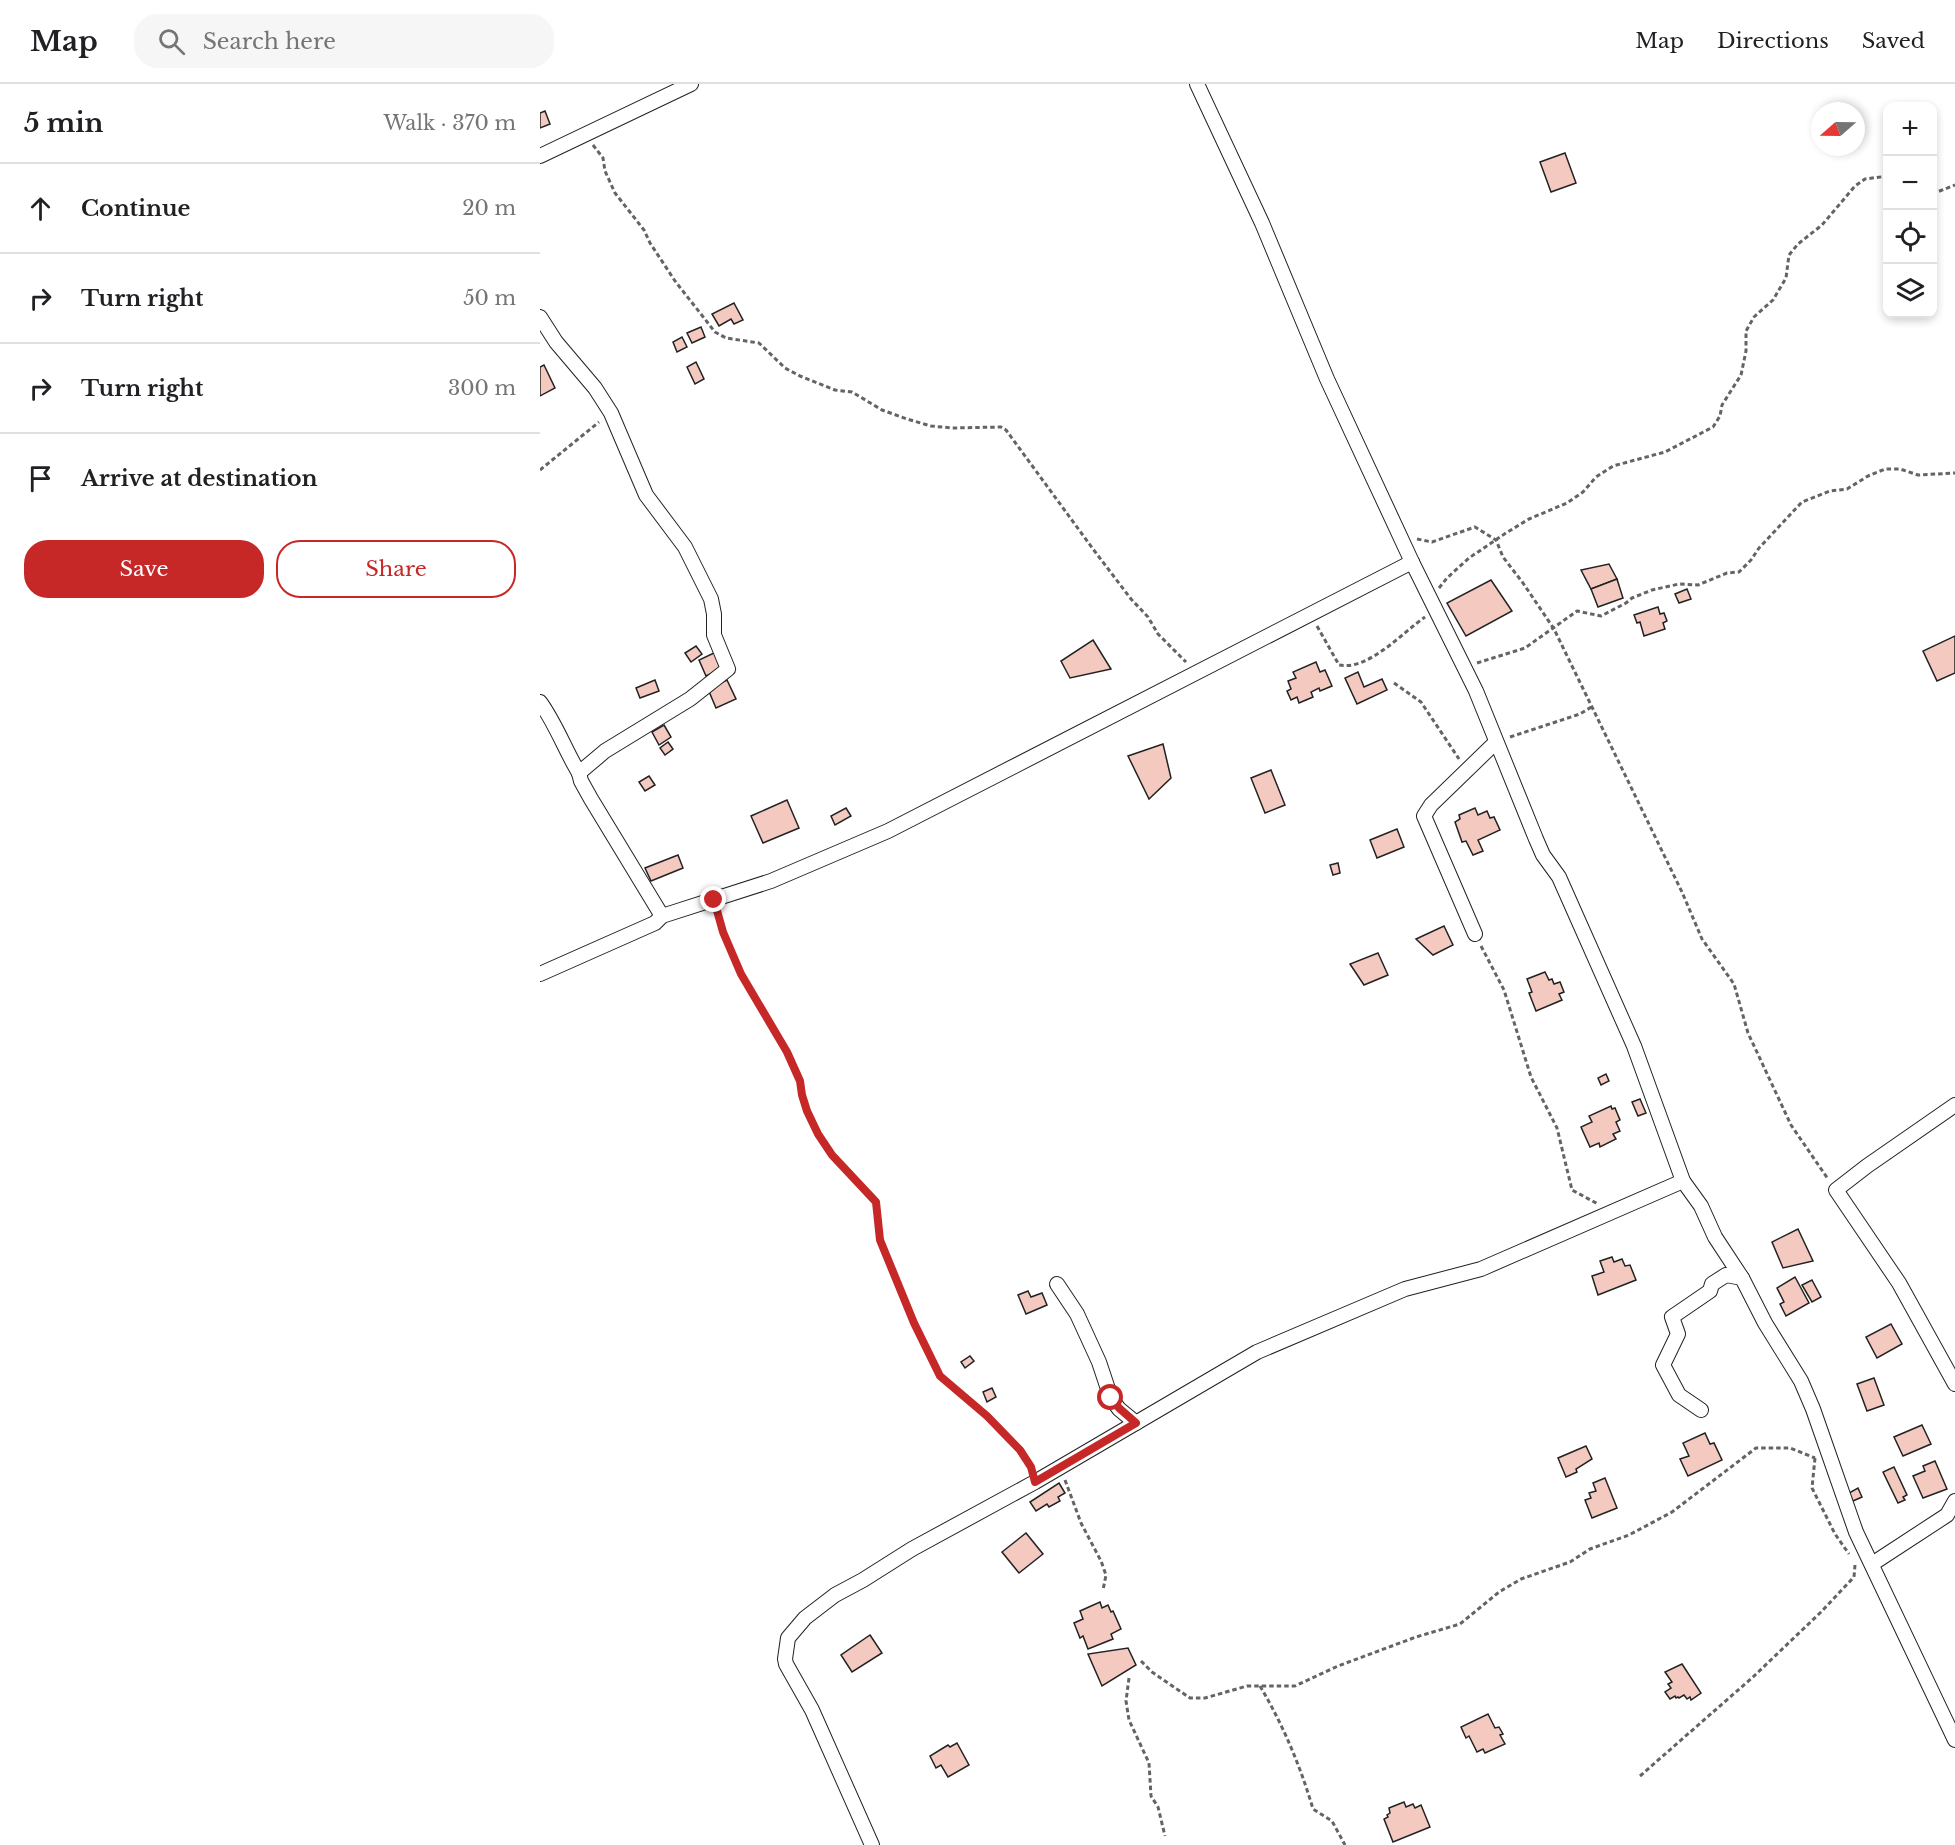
<!DOCTYPE html>
<meta charset="utf-8">
<style>
body{margin:0;font-family:"Libre Baskerville",serif;background:#f6f6f6;color:#202124}
.controls{position:absolute;right:18px;top:18px;display:grid;overflow:hidden;border-radius:12px;box-shadow:0 3px 9px #0003}
.controls button{width:54px;height:54px;display:grid;place-items:center;padding:0;border:0;border-bottom:2px solid #e0e0e0;background:#fff;color:#202124;font:30px sans-serif}
.compass{position:absolute;left:1271px;top:18px;width:54px;height:54px;border-radius:50%;background:#fff;box-shadow:0 3px 9px #0003;rotate:250deg}
.stop{position:absolute;width:18px;height:18px;margin:-14px;border:4px solid #c62828;border-radius:50%;background:#fff}
.stop.end{background:#c62828;border-color:#fff;box-shadow:0 2px 6px #0008}
.list{margin:0;padding:0;list-style:none}
h2{display:flex;justify-content:space-between;align-items:center;height:78px;margin:0;padding:0 24px;font-size:26px}
h2 small{font-size:20px;font-weight:400;color:#757577}
.list li{display:grid;grid-template-columns:39px 1fr auto;gap:18px;align-items:center;box-sizing:border-box;height:90px;padding:0 24px;border-top:2px solid #e0e0e0}
.list b{display:block;font-size:22px;white-space:nowrap}
.list em{font-size:20px;font-style:normal;color:#757577}
.actions{display:flex;gap:12px;padding:18px 24px}
.actions a{flex:1;padding:14px 0;border:2px solid #c62828;border-radius:24px;text-align:center;font-size:21px;color:#c62828}
.actions .main{background:#c62828;color:#fff}
.icon{flex:none;width:33px;height:33px;fill:none;stroke:currentColor;stroke-width:2;stroke-linecap:round;stroke-linejoin:round}
.map{position:relative;flex:none;width:1415px;height:1761px;overflow:hidden}
header{display:flex;align-items:center;gap:36px;box-sizing:border-box;height:84px;padding:0 30px;background:#fff;border-bottom:2px solid #e0e0e0}
header strong{font-size:28px}
nav{display:flex;gap:33px;margin-inline-start:auto;font-size:21px}
.search{width:420px;height:54px;background:#f6f6f6;display:flex;align-items:center;gap:15px;box-sizing:border-box;padding:0 21px;border-radius:24px;color:#757577;font-size:22px}
main{display:flex}
aside{flex:1;background:#fff}
.map>svg:first-child{display:block}
.building{fill:#f3c9c0;stroke:#222;stroke-width:1.5}
.lines{fill:none;stroke-linecap:round;stroke-linejoin:round}
.street-casing{stroke:#222;stroke-width:16}
.path{stroke:#646464;stroke-width:3;stroke-dasharray:4.5 3;stroke-linecap:butt}
.street{stroke:#fff;stroke-width:14}
.route{stroke:#c62828;stroke-width:8}
</style>
<header>
<strong>Map</strong>
<div class="search"><svg class="icon" aria-label="search" viewBox="0 0 24 24"><circle cx="10" cy="10" r="6"/><path d="M15 15l6 6"/></svg>Search here</div>
<nav><a>Map</a><a>Directions</a><a>Saved</a></nav>
</header>
<main>
<aside>
<h2>5 min<small>Walk · 370 m</small></h2>
<ul class="list">
<li><svg class="icon" aria-label="ahead" viewBox="0 0 24 24"><path d="M12 20V5M6 11l6-6 6 6"/></svg><div><b>Continue</b></div><em>20 m</em></li>
<li><svg class="icon" aria-label="right" viewBox="0 0 24 24"><path d="M7 20v-9h11M14 6l5 5-5 5"/></svg><div><b>Turn right</b></div><em>50 m</em></li>
<li><svg class="icon" aria-label="right" viewBox="0 0 24 24"><path d="M7 20v-9h11M14 6l5 5-5 5"/></svg><div><b>Turn right</b></div><em>300 m</em></li>
<li><svg class="icon" aria-label="arrive" viewBox="0 0 24 24"><path d="M6 21V4h12l-3 4 3 4H6"/></svg><div><b>Arrive at destination</b></div></li>
</ul>
<div class="actions"><a class="main">Save</a><a>Share</a></div>
</aside>
<div class="map">
<svg width="1415" height="1761" viewBox="0 0 1415 1761">
<rect width="100%" height="100%" fill="#fff"/>
<!-- building -->
<g class="building">
<polygon points="5,27 10,40 0,44 0,29"/>
<polygon points="1025,69 1036,99 1011,108 1000,78"/>
<polygon points="194,219 203,236 194,240 191,235 179,242 172,230"/>
<polygon points="161,243 165,253 152,259 147,249"/>
<polygon points="142,253 147,263 137,268 133,258"/>
<polygon points="156,278 164,295 155,300 147,283"/>
<polygon points="4,281 15,304 0,312 0,283"/>
<polygon points="1069,480 1077,495 1051,505 1041,486"/>
<polygon points="1077,495 1083,514 1058,523 1051,505"/>
<polygon points="951,496 972,527 926,552 907,519"/>
<polygon points="1147,505 1151,515 1139,519 1135,510"/>
<polygon points="1118,523 1120,530 1124,529 1127,537 1123,539 1125,545 1104,552 1100,538 1097,539 1094,531"/>
<polygon points="1415,552 1415,589 1397,597 1383,567"/>
<polygon points="553,556 571,585 530,594 521,577"/>
<polygon points="156,562 162,570 151,578 145,569"/>
<polygon points="176,568 183,584 166,592 159,576"/>
<polygon points="776,578 780,588 785,586 792,602 780,607 779,604 771,608 773,613 759,619 757,613 751,616 747,607 751,605 748,597 756,594 753,588"/>
<polygon points="818,588 824,603 842,595 847,606 817,620 805,594"/>
<polygon points="115,596 119,607 100,614 96,604"/>
<polygon points="187,596 196,615 176,624 168,605"/>
<polygon points="124,641 131,653 119,661 112,648"/>
<polygon points="128,658 133,665 125,671 120,664"/>
<polygon points="623,660 631,694 609,715 588,672"/>
<polygon points="731,686 745,721 725,729 711,694"/>
<polygon points="109,692 115,701 105,707 99,698"/>
<polygon points="247,716 259,744 223,759 211,732"/>
<polygon points="306,724 311,732 295,741 291,732"/>
<polygon points="935,724 938,731 947,727 950,734 954,733 960,746 938,756 943,767 933,771 926,757 922,758 915,738 920,735 919,731"/>
<polygon points="857,745 864,763 837,774 830,756"/>
<polygon points="138,771 143,784 111,797 105,784"/>
<polygon points="798,779 800,789 793,791 790,781"/>
<polygon points="904,842 913,861 893,871 876,855"/>
<polygon points="838,869 848,891 824,901 810,880"/>
<polygon points="1005,888 1009,896 1012,895 1014,900 1020,898 1024,908 1019,910 1022,916 996,927 989,909 992,908 987,895"/>
<polygon points="1066,990 1069,997 1061,1001 1058,994"/>
<polygon points="1100,1015 1106,1029 1098,1032 1092,1018"/>
<polygon points="1071,1022 1072,1025 1075,1024 1080,1036 1076,1038 1080,1047 1073,1050 1076,1055 1060,1063 1059,1059 1050,1063 1041,1043 1052,1038 1049,1032"/>
<polygon points="1258,1145 1273,1177 1243,1184 1232,1158"/>
<polygon points="1072,1173 1074,1178 1082,1175 1085,1182 1090,1181 1096,1196 1058,1211 1052,1192 1064,1188 1060,1177"/>
<polygon points="1255,1193 1269,1219 1246,1232 1240,1220 1244,1218 1237,1204"/>
<polygon points="1272,1196 1281,1213 1272,1218 1262,1201"/>
<polygon points="488,1207 491,1213 502,1209 507,1221 486,1230 478,1211"/>
<polygon points="1351,1240 1362,1260 1337,1274 1326,1253"/>
<polygon points="430,1272 434,1277 425,1284 421,1278"/>
<polygon points="1334,1294 1344,1321 1327,1327 1317,1300"/>
<polygon points="452,1304 456,1313 447,1318 443,1308"/>
<polygon points="1382,1341 1391,1360 1363,1372 1354,1353"/>
<polygon points="1165,1349 1170,1360 1174,1359 1182,1376 1148,1392 1140,1375 1149,1372 1143,1359"/>
<polygon points="1046,1362 1052,1375 1036,1385 1037,1388 1026,1393 1018,1374"/>
<polygon points="1395,1377 1407,1405 1383,1414 1373,1392 1385,1387 1383,1382"/>
<polygon points="1354,1383 1367,1411 1363,1413 1365,1416 1358,1419 1343,1388"/>
<polygon points="1065,1394 1077,1424 1052,1434 1045,1416 1051,1414 1049,1409 1056,1407 1053,1399"/>
<polygon points="519,1399 525,1409 518,1413 520,1417 509,1423 507,1420 496,1427 490,1418"/>
<polygon points="1318,1404 1322,1413 1313,1417 1309,1409"/>
<polygon points="486,1449 503,1470 479,1489 462,1468"/>
<polygon points="560,1518 562,1524 568,1521 571,1528 573,1527 581,1545 571,1550 573,1555 548,1565 543,1552 540,1554 534,1539 543,1535 540,1527"/>
<polygon points="330,1551 342,1569 312,1588 301,1571"/>
<polygon points="588,1564 596,1581 562,1602 548,1570"/>
<polygon points="1142,1580 1161,1609 1151,1616 1150,1613 1147,1615 1144,1611 1139,1614 1138,1613 1136,1614 1135,1612 1130,1615 1125,1608 1131,1604 1128,1600 1132,1598 1125,1588"/>
<polygon points="948,1630 955,1644 959,1643 963,1650 960,1651 965,1660 945,1669 943,1665 937,1668 929,1652 926,1654 921,1643"/>
<polygon points="417,1659 429,1681 408,1693 401,1681 396,1684 390,1672 408,1661 410,1663"/>
<polygon points="864,1718 866,1723 873,1720 875,1724 881,1721 890,1743 853,1758 844,1735 848,1733 847,1731 850,1729 849,1724"/>
</g>
<g class="lines">
<!-- street casing -->
<g class="street-casing">
<g id="street">
<polyline points="657,0 722,139 787,295 872,478 936,607 996,755 1003,771 1019,793 1094,962 1143,1097 1161,1122 1175,1153 1202,1194 1225,1239 1261,1297 1273,1325 1316,1448 1415,1656"/>
<polyline points="0,72 151,0"/>
<polyline points="0,233 16,258 55,304 71,329 106,411 145,463 171,515 174,530 174,551 188,585 150,615 65,667 39,689 41,697 51,715 122,832"/>
<path d="M0,618c16,22 25,48 39,71"/>
<polyline points="935,850 884,732 891,721 956,658"/>
<polyline points="0,890 115,839 122,832 231,797 348,747 872,478"/>
<polyline points="1415,1021 1327,1082 1296,1106 1359,1199 1415,1300"/>
<polyline points="517,1200 537,1230 559,1278 571,1314 579,1325 596,1339"/>
<polyline points="1161,1326 1139,1311 1123,1281 1138,1250 1132,1233 1170,1207 1172,1200 1186,1191 1202,1194"/>
<polyline points="1332,1480 1407,1431 1415,1417"/>
<polyline points="332,1761 272,1626 246,1580 245,1575 248,1554 265,1534 295,1511 323,1496 372,1465 495,1398 717,1268 865,1205 941,1185 1143,1097"/>
</g>
</g>
<!-- path -->
<g class="path">
<polyline points="53,61 63,74 65,87 75,109 104,146 110,159 135,197 175,248 186,254 219,259 245,284 260,292 295,306 312,308 342,326 367,335 391,342 412,344 461,343 466,346 553,465 591,515 608,533 618,550 646,578"/>
<polyline points="1392,110 1415,101"/>
<polyline points="0,386 59,338"/>
<polyline points="877,455 892,458 935,443 956,456 963,473 983,499 1014,545 1142,808 1162,855 1194,900 1208,949 1251,1041 1288,1095"/>
<polyline points="899,504 907,494 929,474 966,449 989,435 1027,419 1043,408 1056,393 1073,382 1125,368 1173,343 1180,332 1182,321 1201,291 1206,267 1206,247 1214,233 1233,216 1246,194 1249,171 1258,160 1282,141 1315,102 1325,95 1348,92"/>
<path d="M777,542l22,39c29,6 63,-32 86,-48"/>
<polyline points="937,579 985,564 1037,527 1061,532 1086,519 1092,514 1112,506 1139,500 1158,501 1187,489 1199,488 1211,476 1219,464 1262,418 1290,407 1307,405 1328,392 1345,385 1360,385 1378,391 1415,389"/>
<polyline points="854,599 881,618 919,675"/>
<polyline points="970,653 1040,630 1053,622"/>
<polyline points="177,829 183,848 201,890 255,984 267,1027 278,1050 292,1071 336,1118 340,1156 374,1239 400,1292 465,1350 480,1366 491,1386"/>
<polyline points="941,862 964,906 991,993 1017,1044 1032,1106 1058,1120"/>
<polyline points="1275,1374 1272,1404 1295,1450 1309,1470"/>
<polyline points="525,1396 541,1439 561,1477 566,1491 563,1506"/>
<polyline points="601,1577 612,1588 650,1614 665,1614 707,1602 755,1602 798,1582 876,1553 920,1540 959,1508 981,1495 1030,1478 1050,1465 1089,1451 1132,1428 1216,1364 1250,1364 1275,1374"/>
<polyline points="589,1594 586,1617 589,1636 609,1679 611,1712 618,1723 625,1752"/>
<path d="M720,1602c23,39 40,79 53,123l19,12 13,24"/>
<polyline points="1100,1692 1213,1593 1281,1528 1314,1493 1315,1481"/>
</g>
<!-- street -->
<use href="#street" class="street"/>
</g>
<g class="lines">
<!-- route -->
<polyline class="route" points="174,816 183,848 201,890 247,968 260,997 262,1011 267,1027 278,1050 292,1071 336,1118 340,1156 374,1239 400,1292 447,1332 480,1366 491,1383 495,1398 596,1339 579,1324 571,1314"/>
</g>
</svg>
<div class="controls">
<button>+</button>
<button>−</button>
<button><svg class="icon" aria-label="locate" viewBox="0 0 24 24"><circle cx="12" cy="12" r="6"/><path d="M12 2v4M12 18v4M2 12h4M18 12h4"/></svg></button>
<button><svg class="icon" aria-label="layers" viewBox="0 0 24 24"><path d="M12 4l9 5-9 5-9-5zM3 14l9 5 9-5"/></svg></button>
</div>
<svg class="compass" viewBox="-18 -18 36 36"><path d="M0-13l5 13h-10z" fill="#e53935"/><path d="M0 13l5-13h-10z" fill="#757577"/></svg>
<div class="stop" style="left:571px;top:1314px"></div>
<div class="stop end" style="left:174px;top:816px"></div>
</div>
</main>
